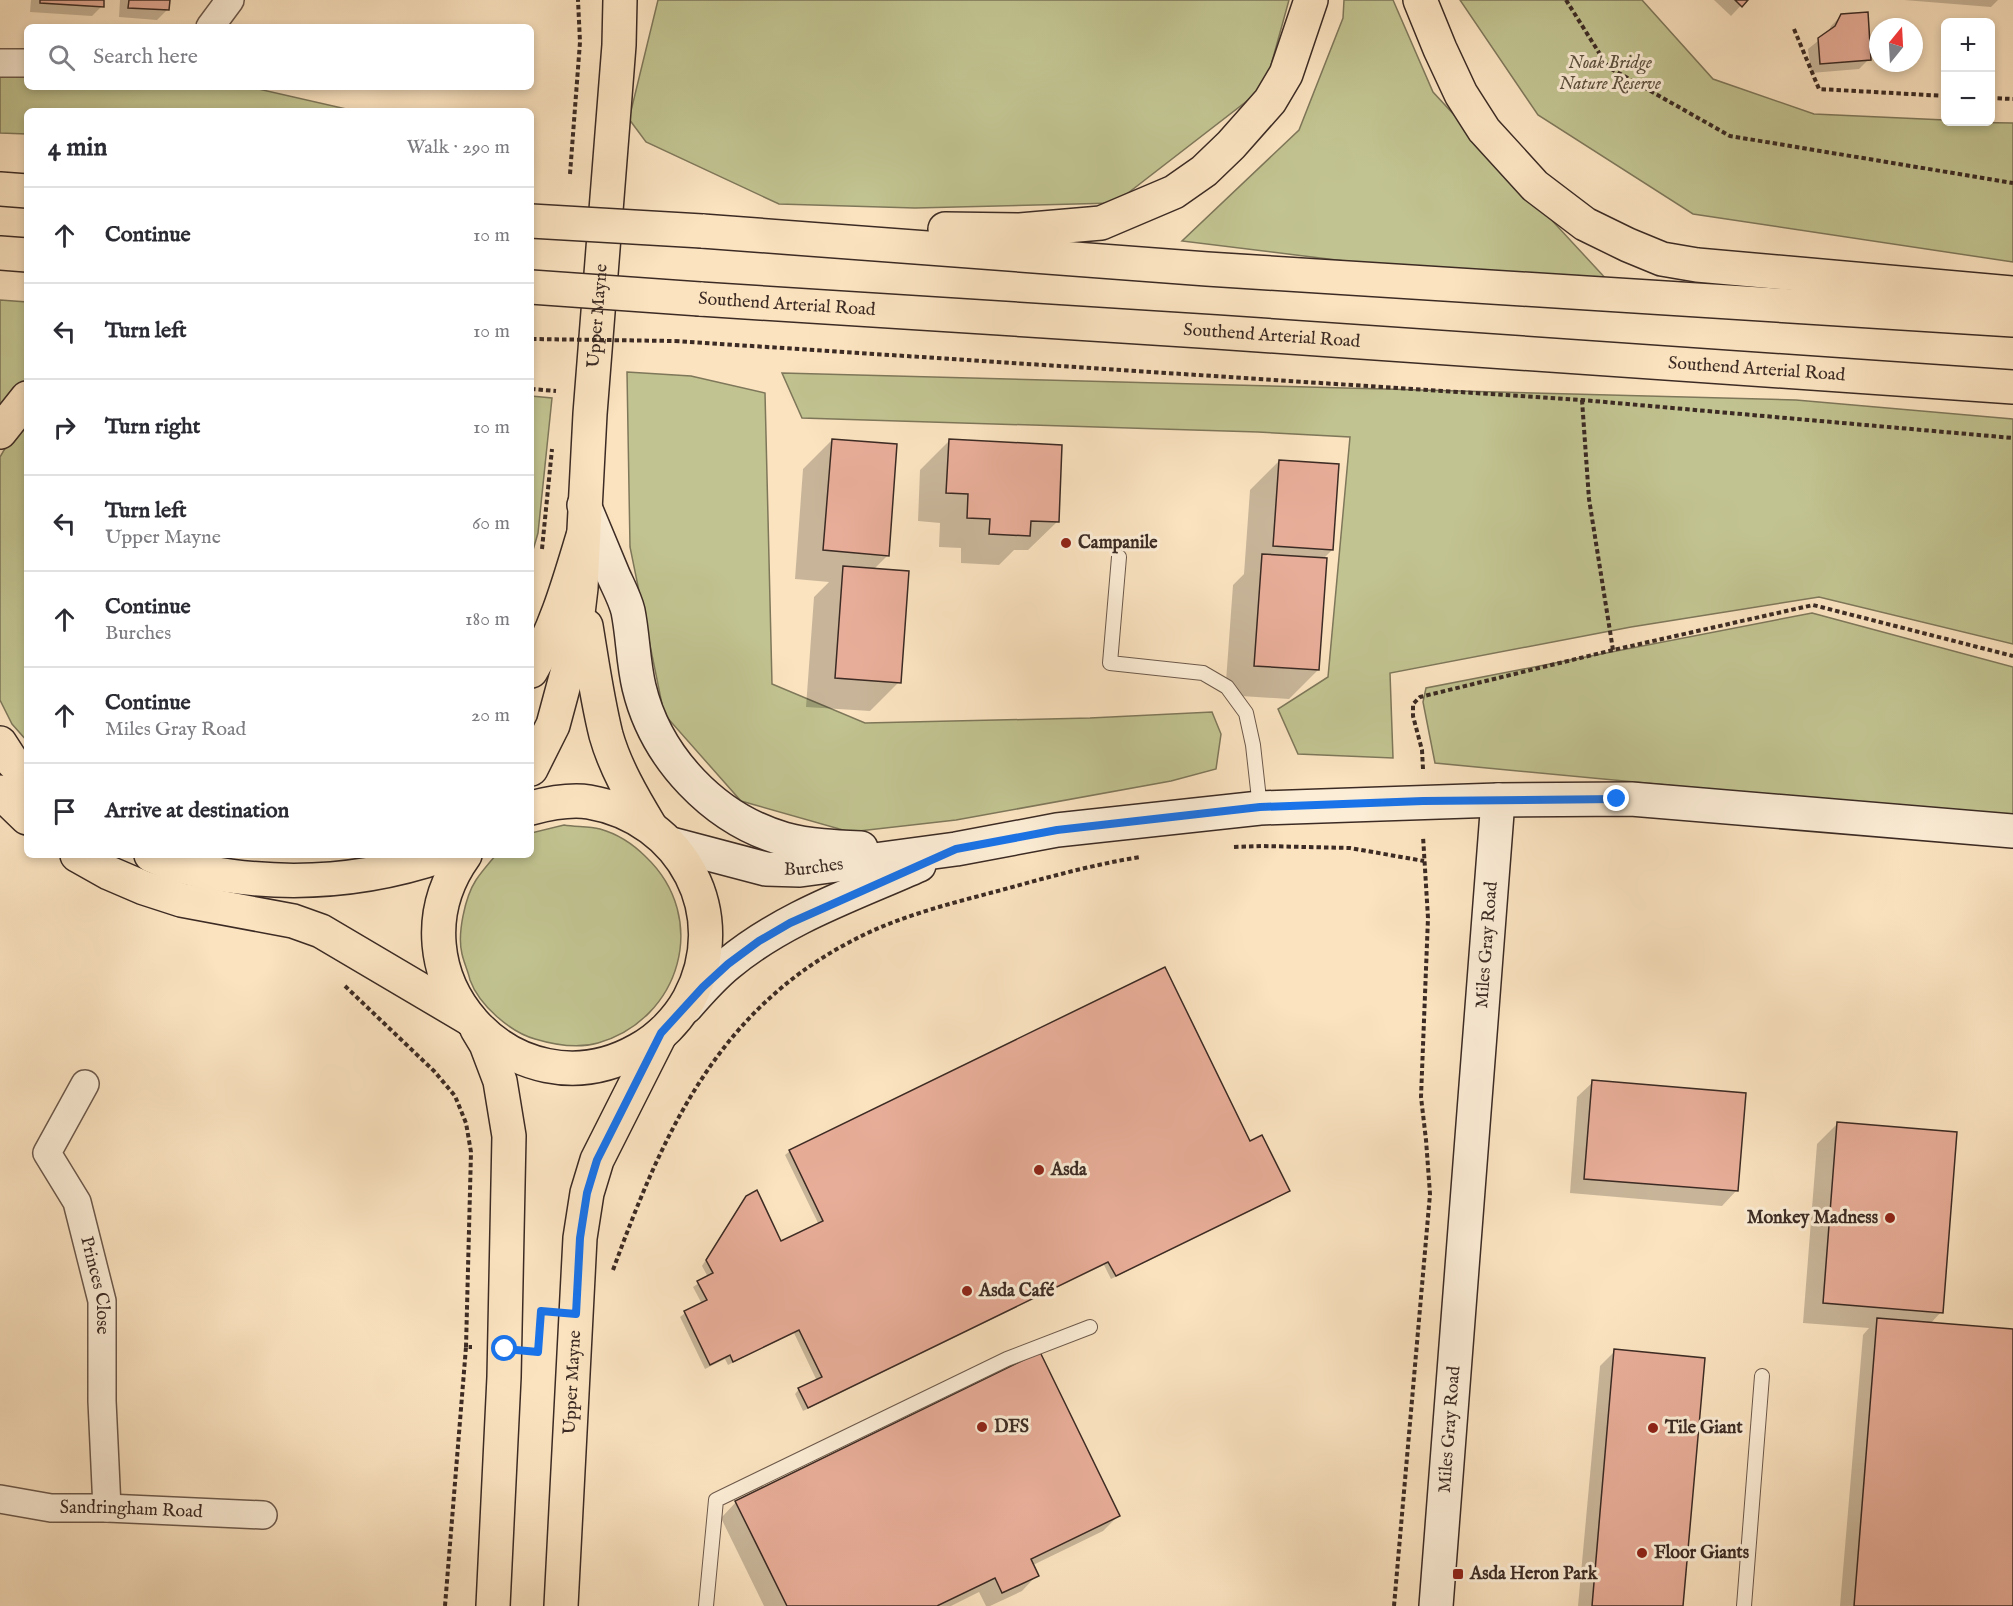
<!DOCTYPE html>
<meta charset="utf-8">
<style>
body{margin:0;font-family:"IM FELL English",serif;background:#f7f7f7;color:#2b2b33}
.controls{position:absolute;right:18px;top:18px;display:grid;overflow:hidden;border-radius:9px;box-shadow:0 3px 9px #0003}
.controls button{width:54px;height:54px;display:grid;place-items:center;padding:0;border:0;border-bottom:2px solid #e1e1e2;background:#fff;color:#2b2b33;font:30px sans-serif}
.compass{position:absolute;left:1869px;top:18px;width:54px;height:54px;border-radius:50%;background:#fff;box-shadow:0 3px 9px #0003;rotate:18deg}
.stop{position:absolute;width:18px;height:18px;margin:-14px;border:4px solid #1a73e8;border-radius:50%;background:#fff}
.stop.end{background:#1a73e8;border-color:#fff;box-shadow:0 2px 6px #0008}
.list{margin:0;padding:0;list-style:none}
h2{display:flex;justify-content:space-between;align-items:center;height:78px;margin:0;padding:0 24px;font-size:26px}
h2 small{font-size:20px;font-weight:400;color:#7c7c81}
.list li{display:grid;grid-template-columns:39px 1fr auto;gap:18px;align-items:center;box-sizing:border-box;height:96px;padding:0 24px;border-top:2px solid #e1e1e2}
.list b{display:block;font-size:22px;white-space:nowrap}
.list p{margin:0;font-size:20px;white-space:nowrap;color:#7c7c81}
.list em{font-size:20px;font-style:normal;color:#7c7c81}
.icon{flex:none;width:33px;height:33px;fill:none;stroke:currentColor;stroke-width:2;stroke-linecap:round;stroke-linejoin:round}
.map{position:relative;flex:none;width:2013px;height:1606px;overflow:hidden}
.search{position:absolute;background:#fff;box-shadow:0 3px 9px #0003;left:24px;top:24px;width:510px;height:66px;display:flex;align-items:center;gap:15px;box-sizing:border-box;padding:0 21px;border-radius:9px;color:#7c7c81;font-size:22px}
.panel{position:absolute;background:#fff;box-shadow:0 3px 9px #0003;left:24px;top:108px;width:510px;height:750px;border-radius:9px}
.map>svg:first-child{display:block}
.green{fill:#c1c390;stroke:#7e775a;stroke-width:1.5}
.shadow{fill:#0003}
.building{fill:#e8ad98;stroke:#3c2b24;stroke-width:1.5}
.lines{fill:none;stroke-linecap:round;stroke-linejoin:round}
.lane-casing{stroke:#6c594b;stroke-width:16}
.street-casing{stroke:#6c594b;stroke-width:30}
.secondary-casing{stroke:#3c2b24;stroke-width:36}
.primary-casing{stroke:#3c2b24;stroke-width:36}
.highway-casing{stroke:#3c2b24;stroke-width:36}
.path{stroke:#3c2b24;stroke-width:4;stroke-dasharray:4.5 3;stroke-linecap:butt}
.lane{stroke:#fcedd6;stroke-width:14}
.street{stroke:#fcedd6;stroke-width:27}
.secondary{stroke:#fcedd6;stroke-width:33}
.primary{stroke:#fbe3c0;stroke-width:33}
.highway{stroke:#fbe3c0;stroke-width:33}
.highway-bridge-casing{stroke:#3c2b24;stroke-width:36;stroke-linecap:butt}
.path-bridge{stroke:#3c2b24;stroke-width:4;stroke-dasharray:4.5 3;stroke-linecap:butt}
.highway-bridge{stroke:#fbe3c0;stroke-width:33}
.route{stroke:#1a73e8;stroke-width:8}
.poi-dot{fill:#8f2418;stroke:#fcedd6;stroke-width:2}
.labels{text-anchor:middle;dominant-baseline:central;stroke-width:6;stroke-linejoin:round;paint-order:stroke}
.park-label{font-size:18px;font-style:italic;fill:#5d513f;stroke:#fcedd6}
.street-label{font-size:18px;fill:#3c2b24;stroke:#fcedd6}
.poi-label{font-size:18px;font-weight:bold;fill:#3c2b24;stroke:#fcedd6;text-anchor:start}
</style>
<div class="map">
<svg width="2013" height="1606" viewBox="0 0 2013 1606">
<rect width="100%" height="100%" fill="#fbe3c0"/>
<filter id="stains"><feTurbulence type="fractalNoise" baseFrequency=".00333" numOctaves="4"/><feColorMatrix values="0 0 0 0 .2 0 0 0 0 .09 0 0 0 0 .02 0 0 0 .5 -.17"/></filter>
<radialGradient id="worn" r=".72"><stop offset=".6" stop-color="#630" stop-opacity="0"/><stop offset="1" stop-color="#630" stop-opacity=".3"/></radialGradient>
<!-- green -->
<g class="green">
<polygon points="658,0 1289,0 1265,87 1115,203 915,208 779,204 646,142 629,119"/>
<polygon points="1344,0 1393,0 1433,92 1621,295 1182,241 1299,130 1343,18"/>
<polygon points="1460,0 1642,0 1713,79 1814,114 1945,120 1946,122 2013,123 2013,262 1693,214 1538,115"/>
<polygon points="0,67 27,68 27,87 250,87 355,111 27,111 27,134 0,133"/>
<polygon points="0,300 27,302 27,378 0,410"/>
<polygon points="627,372 691,376 765,393 772,684 865,723 1090,718 1212,712 1221,734 1216,769 1171,781 956,820 850,832 741,801 664,714 630,547"/>
<polygon points="782,373 1796,400 2013,419 2013,644 1819,597 1631,627 1390,673 1393,758 1298,754 1278,709 1328,677 1350,437 1258,432 802,418"/>
<polygon points="531,396 552,398 538,533 531,557"/>
<polygon points="27,420 27,741 12,724 0,700 0,457 7,445"/>
<polygon points="1812,613 2013,667 2013,818 1435,763 1423,702 1426,688"/>
<path d="M564,825c12,2 25,1 36,4 18,5 34,16 46,28 64,61 35,162 -48,186 -21,6 -43,2 -63,-4 -25,-7 -56,-34 -65,-59 -2,-9 -6,-17 -8,-26 -5,-20 3,-57 14,-74 6,-9 13,-17 20,-25h35v-22z"/>
</g>
<!-- shadow -->
<g class="shadow">
<polygon points="31,0 103,0 102,6 92,16 30,12"/>
<polygon points="120,0 168,0 167,10 157,20 119,17"/>
<polygon points="1714,0 1746,0 1731,16"/>
<polygon points="1904,0 1998,0 1991,7"/>
<polygon points="1841,16 1869,59 1859,69 1811,73 1808,49 1828,33 1831,26"/>
<polygon points="832,440 888,555 873,570 899,682 870,711 806,707 814,597 829,582 795,579 803,469"/>
<polygon points="949,441 1058,521 1028,550 1014,550 999,565 961,563 961,548 939,547 940,523 918,521 920,470"/>
<polygon points="1279,461 1332,550 1322,560 1318,670 1289,699 1225,695 1233,585 1244,574 1250,490"/>
<polygon points="1593,1082 1737,1190 1722,1206 1570,1193 1577,1097"/>
<polygon points="1837,1124 1941,1312 1930,1324 2013,1331 2013,1606 1840,1606 1863,1335 1869,1328 1803,1323 1817,1144"/>
<polygon points="1249,1143 1288,1191 1283,1195 1111,1279 1104,1265 803,1411 795,1394 799,1389 817,1381 794,1333 728,1365 725,1359 705,1369 680,1317 685,1313 702,1304 693,1287 708,1277 702,1266 742,1202 747,1197 781,1243 819,1225 785,1155 790,1151"/>
<polygon points="1615,1351 1681,1606 1578,1606 1600,1366"/>
<polygon points="736,1502 1118,1516 1103,1531 1033,1565 1037,1575 1022,1591 990,1606 986,1606 979,1592 951,1606 764,1606 721,1518"/>
</g>
<!-- building -->
<g class="building">
<polygon points="40,0 104,0 104,7 40,3"/>
<polygon points="129,0 170,0 169,10 128,8"/>
<polygon points="1735,0 1748,0 1742,7"/>
<polygon points="1868,12 1871,60 1820,64 1818,38 1835,26 1841,14"/>
<polygon points="832,439 897,444 889,556 823,550"/>
<polygon points="949,439 1062,445 1059,522 1031,521 1030,536 989,534 990,519 967,518 968,494 946,493"/>
<polygon points="1279,460 1339,464 1333,550 1273,546"/>
<polygon points="1262,554 1327,558 1319,670 1254,666"/>
<polygon points="843,566 909,571 901,683 835,678"/>
<polygon points="1165,967 1250,1141 1262,1135 1290,1191 1116,1276 1108,1262 808,1408 798,1388 822,1377 799,1330 733,1362 730,1355 710,1365 684,1311 707,1300 697,1281 713,1273 706,1260 746,1196 757,1190 781,1241 823,1221 789,1150"/>
<polygon points="1592,1080 1746,1093 1738,1191 1584,1179"/>
<polygon points="1837,1122 1957,1132 1943,1313 1823,1303"/>
<polygon points="1877,1318 2013,1329 2013,1606 1854,1606"/>
<polygon points="1614,1349 1705,1358 1683,1606 1592,1606"/>
<polygon points="1040,1352 1120,1516 1031,1559 1039,1576 1002,1593 995,1578 937,1606 787,1606 735,1501"/>
</g>
<g class="lines">
<!-- lane casing -->
<g class="lane-casing">
<g id="lane">
<polyline points="1119,557 1110,663 1203,673 1227,687 1246,713 1253,745 1260,808"/>
<polyline points="706,1606 716,1500 1007,1359 1090,1327"/>
<polyline points="1744,1606 1762,1376"/>
</g>
</g>
<!-- street casing -->
<g class="street-casing">
<g id="street">
<polyline points="210,27 230,0"/>
<polyline points="0,63 27,63"/>
<path id="s1" d="M85,1084l-38,69 30,49 25,99v100l5,107"/>
<path id="s2" d="M0,1499l51,9h56l156,7"/>
</g>
</g>
<!-- secondary casing -->
<g class="secondary-casing">
<g id="secondary">
<path d="M584,505c10,24 20,48 30,72 5,11 11,22 14,34 5,25 5,51 11,76 17,71 75,132 145,152 26,7 51,8 77,9"/>
<path id="s3" d="M671,844l95,25 34,1 156,-21 101,-19 203,-22 238,-8 133,-1 382,32"/>
<path d="M686,1007c13,-15 26,-30 42,-43 55,-46 126,-70 191,-99"/>
<path id="s4" d="M1436,1606l62,-806"/>
</g>
</g>
<!-- primary casing -->
<g class="primary-casing">
<g id="primary">
<path d="M586,626c6,36 11,73 20,109 9,32 27,63 44,91"/>
<path id="s5" d="M531,769l22,-44 21,-78 7,-59 9,-174 29,-369 1,-45"/>
<path d="M465,855c-84,117 49,265 173,195 21,-11 40,-31 51,-51 45,-84 -6,-181 -100,-197 -19,-3 -39,1 -58,6"/>
<polyline points="477,1029 486,1044 500,1081 509,1136 504,1377 493,1606"/>
<path id="s6" d="M561,1606l19,-368 7,-45 10,-33 63,-125"/>
</g>
</g>
<!-- highway casing -->
<g class="highway-casing">
<g id="highway">
<polyline points="1420,0 1440,49 1461,94 1484,130 1535,186 1585,224 1628,245 1662,259 1697,265 2013,293"/>
<polyline points="0,189 27,191"/>
<polyline points="945,229 1020,230 1101,223 1174,192 1204,171 1231,145 1270,101 1286,74 1311,0"/>
<polyline points="702,231 1207,269 2013,320"/>
<polyline points="0,253 27,255"/>
<path id="s7" d="M700,299l516,33 797,55"/>
<polyline points="0,432 27,398"/>
<path d="M531,671c25,-42 38,-89 52,-135"/>
<polyline points="0,743 11,760 27,777"/>
<polyline points="0,792 27,818"/>
<polyline points="77,855 109,873 144,888 181,900 293,921 321,931 470,1019"/>
<path d="M151,855c25,12 52,17 79,21 73,10 144,3 214,-21"/>
</g>
</g>
<!-- path -->
<g class="path">
<polyline points="1566,0 1608,67 1730,136 2013,183"/>
<polyline points="1794,29 1819,89 1946,96"/>
<polyline points="1990,98 2013,99"/>
<polyline points="570,174 580,42 578,0"/>
<polyline points="531,339 532,339"/>
<polyline points="675,341 1582,400 2013,438"/>
<polyline points="531,389 556,391"/>
<polyline points="1582,400 1589,499 1613,650"/>
<polyline points="542,549 552,449"/>
<polyline points="1423,769 1422,750 1413,716 1413,704 1420,697 1613,650 1813,605 2013,656"/>
<polyline points="1234,847 1263,846 1350,848 1424,861"/>
<polyline points="345,986 434,1071 455,1096 466,1123 471,1152 466,1347"/>
<path d="M613,1270c49,-134 103,-257 235,-327 45,-25 97,-38 146,-51 48,-13 96,-27 146,-35"/>
<polyline points="445,1606 466,1347 472,1347"/>
<polyline points="1394,1606 1430,1194 1426,1140 1421,1097 1428,918 1423,836"/>
</g>
<!-- lane -->
<use href="#lane" class="lane"/>
<!-- street -->
<use href="#street" class="street"/>
<!-- secondary -->
<use href="#secondary" class="secondary"/>
<!-- primary -->
<use href="#primary" class="primary"/>
<!-- highway -->
<use href="#highway" class="highway"/>
<!-- highway-bridge casing -->
<g class="highway-bridge-casing">
<g id="highway-bridge">
<polyline points="531,221 702,231"/>
<polyline points="531,287 700,299"/>
</g>
</g>
<!-- path-bridge -->
<polyline class="path-bridge" points="532,339 675,341"/>
<!-- highway-bridge -->
<use href="#highway-bridge" class="highway-bridge"/>
</g>
<g class="lines">
<!-- route -->
<polyline class="route" points="505,1349 538,1352 541,1311 576,1314 580,1238 587,1193 597,1160 661,1033 703,987 728,964 759,941 790,923 956,849 1057,830 1260,807 1423,801 1617,799"/>
</g>
<!-- markers -->
<g class="poi-dot">
<circle cx="1066" cy="543" r="6"/>
<circle cx="1039" cy="1170" r="6"/>
<circle cx="1890" cy="1218" r="6"/>
<circle cx="967" cy="1291" r="6"/>
<circle cx="982" cy="1427" r="6"/>
<circle cx="1653" cy="1428" r="6"/>
<circle cx="1642" cy="1553" r="6"/>
<rect x="1452" y="1568" width="12" height="12" rx="3"/>
</g>
<g class="labels">
<!-- park labels -->
<g class="park-label">
<text x="1610" y="63">Noak Bridge<tspan x="1610" dy="21">Nature Reserve</tspan></text>
</g>
<!-- street labels -->
<g class="street-label">
<text stroke="none"><textPath href="#s7" startOffset="87">Southend Arterial Road</textPath></text>
<text stroke="none"><textPath href="#s5" startOffset="462">Upper Mayne</textPath></text>
<text stroke="none"><textPath href="#s7" startOffset="573">Southend Arterial Road</textPath></text>
<text stroke="none"><textPath href="#s7" startOffset="1059">Southend Arterial Road</textPath></text>
<text stroke="none"><textPath href="#s3" startOffset="146">Burches</textPath></text>
<text stroke="none"><textPath href="#s4" startOffset="663">Miles Gray Road</textPath></text>
<text stroke="none"><textPath href="#s1" startOffset="222">Princes Close</textPath></text>
<text stroke="none"><textPath href="#s6" startOffset="224">Upper Mayne</textPath></text>
<text stroke="none"><textPath href="#s4" startOffset="177">Miles Gray Road</textPath></text>
<text stroke="none"><textPath href="#s2" startOffset="132">Sandringham Road</textPath></text>
</g>
<!-- poi labels -->
<g class="poi-label">
<text x="1078" y="543">Campanile</text>
<text x="1051" y="1170">Asda</text>
<text x="1878" y="1218" text-anchor="end">Monkey Madness</text>
<text x="979" y="1291">Asda Café</text>
<text x="994" y="1427">DFS</text>
<text x="1665" y="1428">Tile Giant</text>
<text x="1654" y="1553">Floor Giants</text>
<text x="1470" y="1574">Asda Heron Park</text>
</g>
</g>
<rect width="100%" height="100%" filter="url(#stains)"/>
<rect width="100%" height="100%" fill="url(#worn)"/>
</svg>
<div class="controls">
<button>+</button>
<button>−</button>
</div>
<svg class="compass" viewBox="-18 -18 36 36"><path d="M0-13l5 13h-10z" fill="#e53935"/><path d="M0 13l5-13h-10z" fill="#7c7c81"/></svg>
<div class="stop" style="left:505px;top:1349px"></div>
<div class="stop end" style="left:1617px;top:799px"></div>
<div class="search"><svg class="icon" aria-label="search" viewBox="0 0 24 24"><circle cx="10" cy="10" r="6"/><path d="M15 15l6 6"/></svg>Search here</div>
<section class="panel">
<h2>4 min<small>Walk · 290 m</small></h2>
<ul class="list">
<li><svg class="icon" aria-label="ahead" viewBox="0 0 24 24"><path d="M12 20V5M6 11l6-6 6 6"/></svg><div><b>Continue</b></div><em>10 m</em></li>
<li><svg class="icon" aria-label="left" viewBox="0 0 24 24"><path d="M17 20v-9H6M10 6l-5 5 5 5"/></svg><div><b>Turn left</b></div><em>10 m</em></li>
<li><svg class="icon" aria-label="right" viewBox="0 0 24 24"><path d="M7 20v-9h11M14 6l5 5-5 5"/></svg><div><b>Turn right</b></div><em>10 m</em></li>
<li><svg class="icon" aria-label="left" viewBox="0 0 24 24"><path d="M17 20v-9H6M10 6l-5 5 5 5"/></svg><div><b>Turn left</b><p>Upper Mayne</p></div><em>60 m</em></li>
<li><svg class="icon" aria-label="ahead" viewBox="0 0 24 24"><path d="M12 20V5M6 11l6-6 6 6"/></svg><div><b>Continue</b><p>Burches</p></div><em>180 m</em></li>
<li><svg class="icon" aria-label="ahead" viewBox="0 0 24 24"><path d="M12 20V5M6 11l6-6 6 6"/></svg><div><b>Continue</b><p>Miles Gray Road</p></div><em>20 m</em></li>
<li><svg class="icon" aria-label="arrive" viewBox="0 0 24 24"><path d="M6 21V4h12l-3 4 3 4H6"/></svg><div><b>Arrive at destination</b></div></li>
</ul>
</section>
</div>
